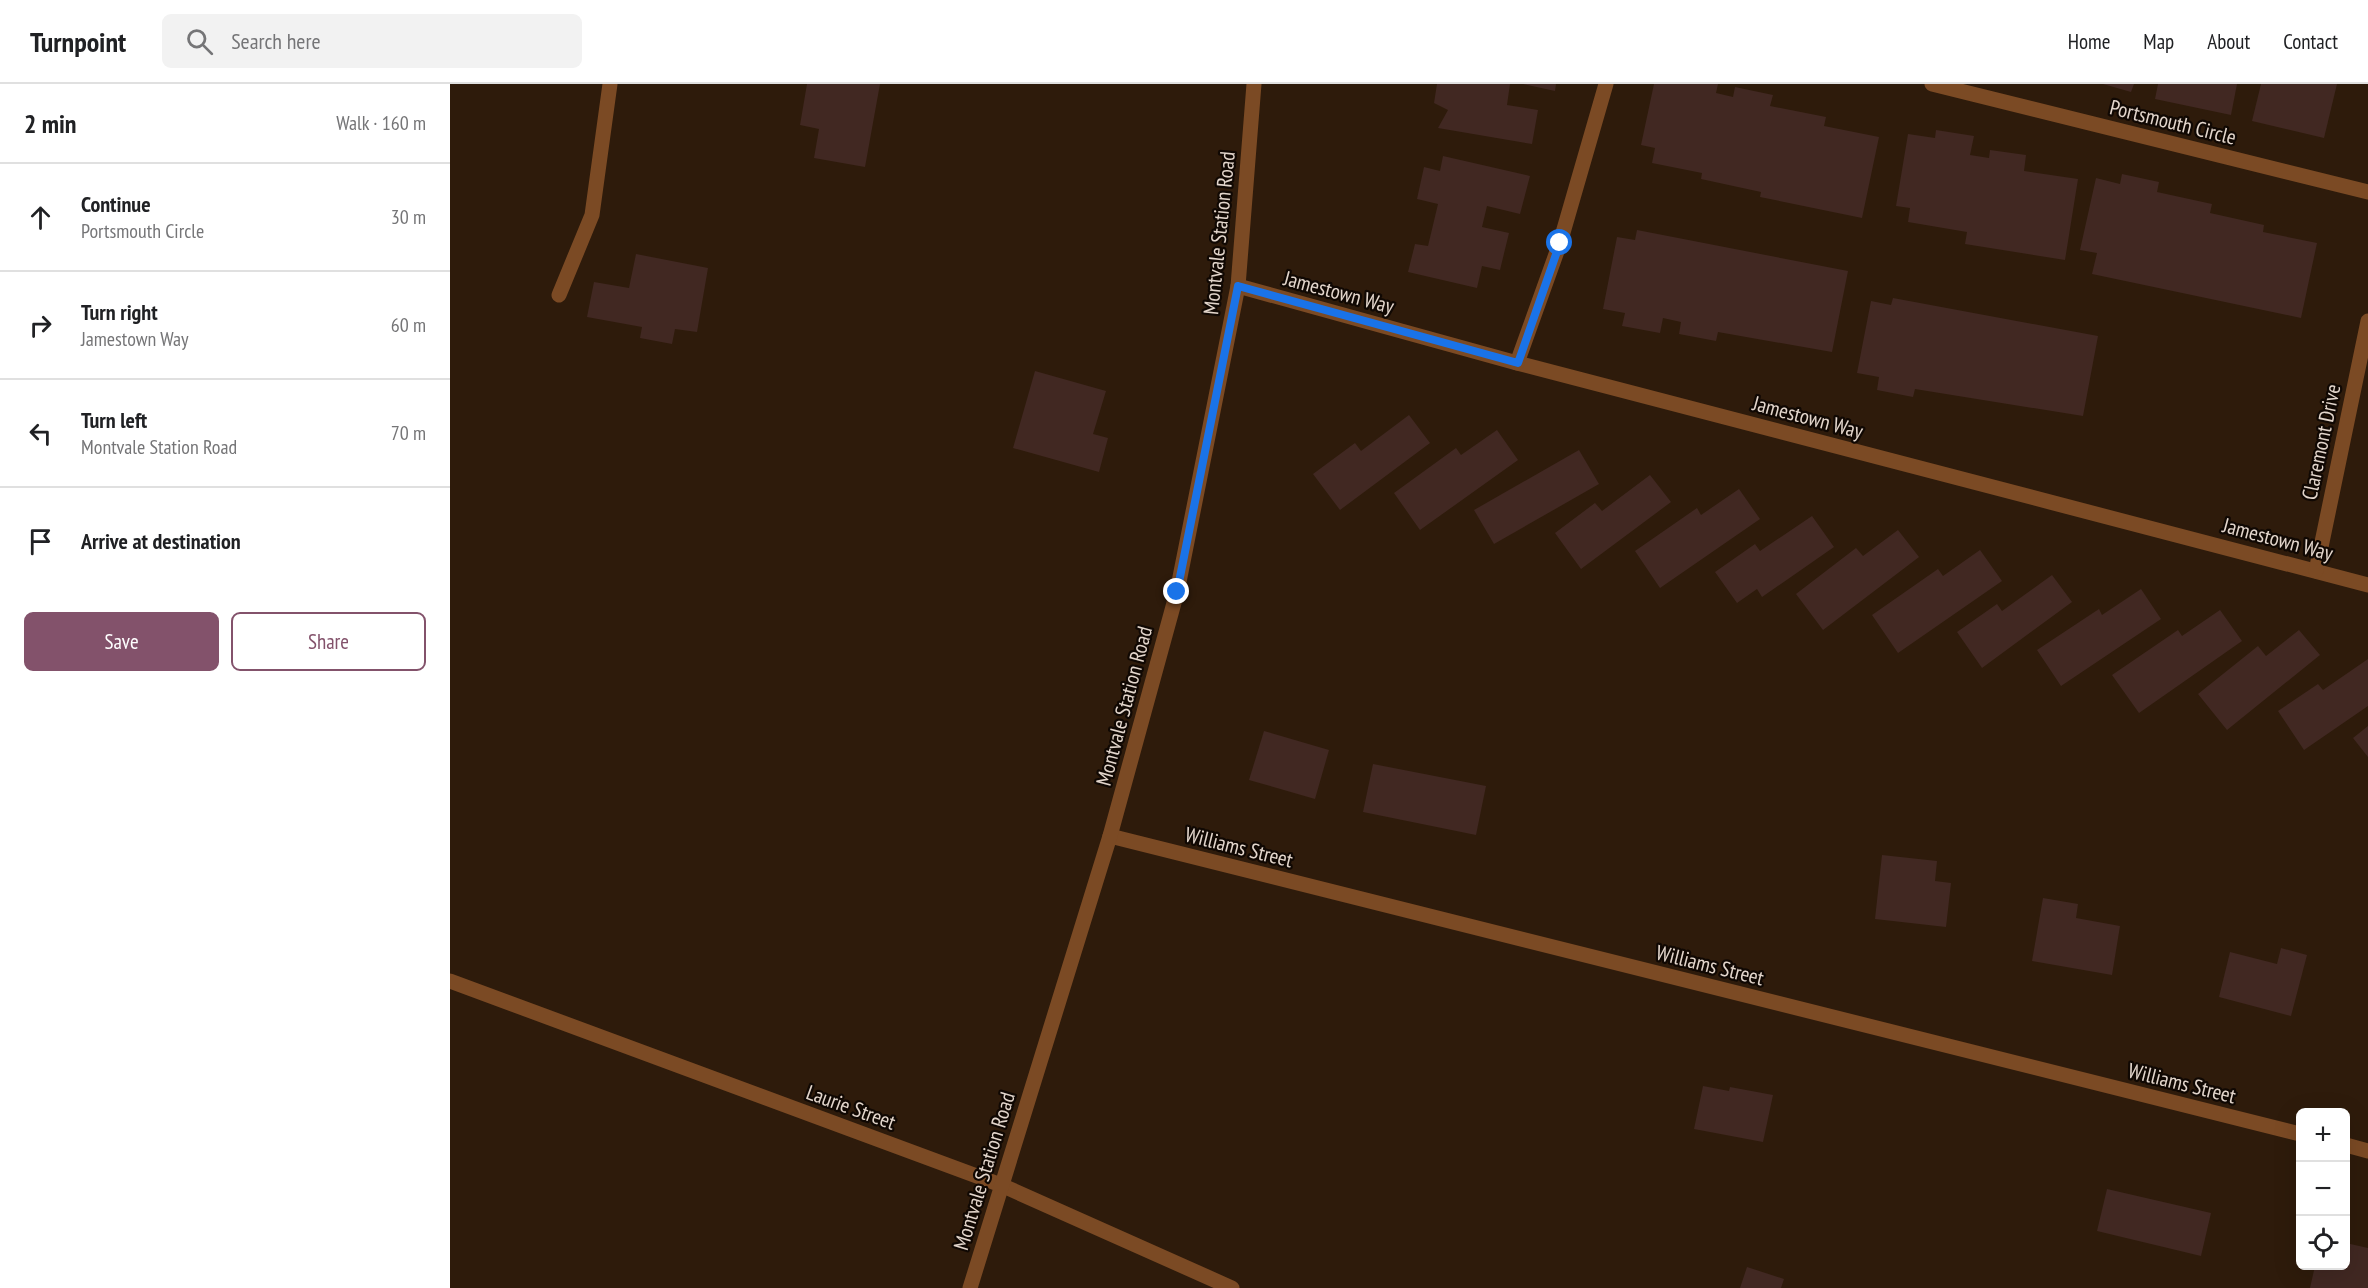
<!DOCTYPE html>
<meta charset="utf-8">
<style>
body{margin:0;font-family:"PT Sans Narrow",sans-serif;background:#f2f2f2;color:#202124}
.controls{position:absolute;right:18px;bottom:18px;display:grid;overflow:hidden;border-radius:9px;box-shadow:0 6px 24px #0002}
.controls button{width:54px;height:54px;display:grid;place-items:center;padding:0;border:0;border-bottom:2px solid #e0e0e0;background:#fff;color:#202124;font:30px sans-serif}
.stop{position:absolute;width:18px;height:18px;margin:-14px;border:4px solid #1a73e8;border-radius:50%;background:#fff}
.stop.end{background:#1a73e8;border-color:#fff;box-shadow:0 2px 6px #0008}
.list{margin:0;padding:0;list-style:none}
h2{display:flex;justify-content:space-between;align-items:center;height:78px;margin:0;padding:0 24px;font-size:26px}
h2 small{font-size:20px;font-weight:400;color:#757577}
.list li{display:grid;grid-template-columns:39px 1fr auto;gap:18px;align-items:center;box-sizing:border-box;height:108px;padding:0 24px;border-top:2px solid #e0e0e0}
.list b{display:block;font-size:22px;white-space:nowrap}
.list p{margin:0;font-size:20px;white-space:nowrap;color:#757577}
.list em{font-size:20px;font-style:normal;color:#757577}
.actions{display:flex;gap:12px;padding:18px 24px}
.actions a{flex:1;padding:14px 0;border:2px solid #83526b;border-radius:9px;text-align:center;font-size:21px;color:#83526b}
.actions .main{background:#83526b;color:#fff}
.icon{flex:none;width:33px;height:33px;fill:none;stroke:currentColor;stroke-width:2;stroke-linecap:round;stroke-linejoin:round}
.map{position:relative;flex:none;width:1918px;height:1204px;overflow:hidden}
header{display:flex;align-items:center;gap:36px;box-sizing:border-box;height:84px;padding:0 30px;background:#fff;border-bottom:2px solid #e0e0e0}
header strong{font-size:28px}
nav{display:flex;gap:33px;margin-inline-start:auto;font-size:21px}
.search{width:420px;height:54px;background:#f2f2f2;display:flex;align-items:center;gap:15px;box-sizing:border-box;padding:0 21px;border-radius:9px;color:#757577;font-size:22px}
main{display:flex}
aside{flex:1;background:#fff}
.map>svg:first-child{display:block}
.building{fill:#412822}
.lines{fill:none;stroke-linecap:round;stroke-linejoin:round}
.service{stroke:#7b4a24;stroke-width:15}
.minor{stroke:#7b4a24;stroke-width:15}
.tertiary{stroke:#7b4a24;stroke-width:15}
.route{stroke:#1a73e8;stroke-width:8}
.labels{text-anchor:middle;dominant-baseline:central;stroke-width:4.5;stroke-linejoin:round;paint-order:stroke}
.street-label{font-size:21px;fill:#e3d6cc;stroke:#100803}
</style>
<header>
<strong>Turnpoint</strong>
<div class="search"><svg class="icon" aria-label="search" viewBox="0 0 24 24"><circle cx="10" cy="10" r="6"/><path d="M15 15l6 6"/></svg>Search here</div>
<nav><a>Home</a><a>Map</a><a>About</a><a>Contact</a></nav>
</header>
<main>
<aside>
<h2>2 min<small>Walk · 160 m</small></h2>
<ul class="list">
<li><svg class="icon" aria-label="ahead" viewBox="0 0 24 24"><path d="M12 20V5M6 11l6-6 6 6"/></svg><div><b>Continue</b><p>Portsmouth Circle</p></div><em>30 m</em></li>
<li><svg class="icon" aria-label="right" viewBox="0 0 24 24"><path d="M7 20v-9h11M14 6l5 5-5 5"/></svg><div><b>Turn right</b><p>Jamestown Way</p></div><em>60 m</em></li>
<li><svg class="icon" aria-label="left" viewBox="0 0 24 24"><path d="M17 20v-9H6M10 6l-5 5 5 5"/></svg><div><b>Turn left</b><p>Montvale Station Road</p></div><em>70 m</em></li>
<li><svg class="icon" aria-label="arrive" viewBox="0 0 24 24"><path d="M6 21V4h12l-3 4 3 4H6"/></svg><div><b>Arrive at destination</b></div></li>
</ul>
<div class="actions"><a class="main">Save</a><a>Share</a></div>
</aside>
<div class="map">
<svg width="1918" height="1204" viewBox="0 0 1918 1204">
<rect width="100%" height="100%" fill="#2e1b0b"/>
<!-- building -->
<g class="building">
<polygon points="357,0 430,0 415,83 364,74 369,45 350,41"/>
<polygon points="987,0 1060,0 1057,21 1088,26 1082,60 988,44 998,26 984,19"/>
<polygon points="1073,0 1106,0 1105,7"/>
<polygon points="1204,0 1268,0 1266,9 1283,13 1285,3 1323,11 1320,22 1376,33 1374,42 1429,53 1412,134 1310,113 1311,108 1251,95 1252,89 1202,79 1205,64 1191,61"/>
<polygon points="1653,0 1684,0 1681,8"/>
<polygon points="1708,0 1787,0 1781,31 1705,15"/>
<polygon points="1811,0 1887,0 1874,54 1802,37"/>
<polygon points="1486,46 1524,52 1520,71 1539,74 1540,66 1576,71 1574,87 1628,95 1615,176 1515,160 1517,148 1458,138 1460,124 1446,122 1458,50 1485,54"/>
<polygon points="993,72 1080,92 1070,130 1037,122 1032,143 1059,149 1050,186 1032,182 1027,204 958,188 965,160 978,162 988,120 967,115 974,83 990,87"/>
<polygon points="1672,90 1709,98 1707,108 1762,120 1760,129 1814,141 1813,148 1867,159 1851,234 1642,190 1647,169 1630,166 1646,94 1670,100"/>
<polygon points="1187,146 1398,187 1382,268 1268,248 1266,257 1229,250 1231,238 1213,234 1210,249 1172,242 1175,229 1153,225 1167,153 1185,156"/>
<polygon points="186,170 258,184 247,248 225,245 222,260 190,254 192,243 137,233 144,198 179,204"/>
<polygon points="1443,214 1648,252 1633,332 1465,305 1463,313 1427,306 1429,293 1407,289 1421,217 1441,221"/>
<polygon points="585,287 656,307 643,350 658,354 649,388 563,364"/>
<polygon points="959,331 980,359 890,426 863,390 905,359 911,367"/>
<polygon points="1047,346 1068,376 970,446 944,409 1006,364 1011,371"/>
<polygon points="1129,366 1149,400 1044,460 1024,426"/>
<polygon points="1200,391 1221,418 1131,485 1105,449 1145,419 1152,427"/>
<polygon points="1289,405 1310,435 1210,504 1185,467 1247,424 1251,431"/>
<polygon points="1362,432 1384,463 1312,513 1307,505 1287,519 1265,488 1305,460 1310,467"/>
<polygon points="1448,446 1469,473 1373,546 1346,510 1406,464 1413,472"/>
<polygon points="1530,466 1552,497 1448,569 1422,531 1488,485 1493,492"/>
<polygon points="1602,491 1622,518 1532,584 1507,548 1547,520 1552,527"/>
<polygon points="1691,505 1711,535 1611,602 1587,566 1649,525 1652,531"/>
<polygon points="1770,526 1792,557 1689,629 1662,591 1728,546 1732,552"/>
<polygon points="1849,546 1870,571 1777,646 1748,610 1808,562 1816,572"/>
<polygon points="1918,575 1918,622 1854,666 1828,627 1868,600 1873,606"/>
<polygon points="1918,642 1918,673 1903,654"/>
<polygon points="814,647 879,666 865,715 799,696"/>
<polygon points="923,680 1036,702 1026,751 913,728"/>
<polygon points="1432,771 1487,777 1485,797 1501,799 1496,843 1425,835"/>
<polygon points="1593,814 1628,820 1626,834 1670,842 1662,891 1582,877"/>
<polygon points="1831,864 1857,871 1841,932 1769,913 1780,868 1827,880"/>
<polygon points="1253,1002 1279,1007 1280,1003 1323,1011 1313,1058 1244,1045"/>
<polygon points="1657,1105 1761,1129 1751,1172 1647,1147"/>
<polygon points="1896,1159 1918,1164 1918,1204 1860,1204 1865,1182 1896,1182"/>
<polygon points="1297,1183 1334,1195 1331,1204 1290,1204"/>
</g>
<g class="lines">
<!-- service -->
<polyline class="service" points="109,211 142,131 160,0"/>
<!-- minor -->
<g class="minor">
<polyline points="1482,0 1918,108"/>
<polyline points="788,202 1067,279 1918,501"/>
<polyline points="1067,279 1110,159 1156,0"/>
<polyline points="1866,487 1918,237"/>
<polyline points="660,752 1850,1050"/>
<polyline points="0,897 551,1101 782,1204"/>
<polyline points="1896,1061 1918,1067"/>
</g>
<!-- tertiary -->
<polyline class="tertiary" points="520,1204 660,752 727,508 788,202 804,0"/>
</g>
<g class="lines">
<!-- route -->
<polyline class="route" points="727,508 788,202 1068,279 1110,159"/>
</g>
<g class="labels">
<!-- street labels -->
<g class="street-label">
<text transform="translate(1723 38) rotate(14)">Portsmouth Circle</text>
<text transform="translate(769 149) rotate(-84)">Montvale Station Road</text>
<text transform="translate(889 208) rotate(15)">Jamestown Way</text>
<text transform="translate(1358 333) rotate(15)">Jamestown Way</text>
<text transform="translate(1871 358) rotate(-78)">Claremont Drive</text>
<text transform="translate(1828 455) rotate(15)">Jamestown Way</text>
<text transform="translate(674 622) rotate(-75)">Montvale Station Road</text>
<text transform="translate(789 763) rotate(14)">Williams Street</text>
<text transform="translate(1260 881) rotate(14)">Williams Street</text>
<text transform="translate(1732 999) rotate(14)">Williams Street</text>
<text transform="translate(401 1023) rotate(20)">Laurie Street</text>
<text transform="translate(534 1087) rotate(-73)">Montvale Station Road</text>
</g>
</g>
</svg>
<div class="controls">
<button>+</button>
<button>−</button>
<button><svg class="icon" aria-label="locate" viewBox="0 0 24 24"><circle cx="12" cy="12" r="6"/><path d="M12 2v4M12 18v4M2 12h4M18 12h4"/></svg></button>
</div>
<div class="stop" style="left:1110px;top:159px"></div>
<div class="stop end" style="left:727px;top:508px"></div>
</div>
</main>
